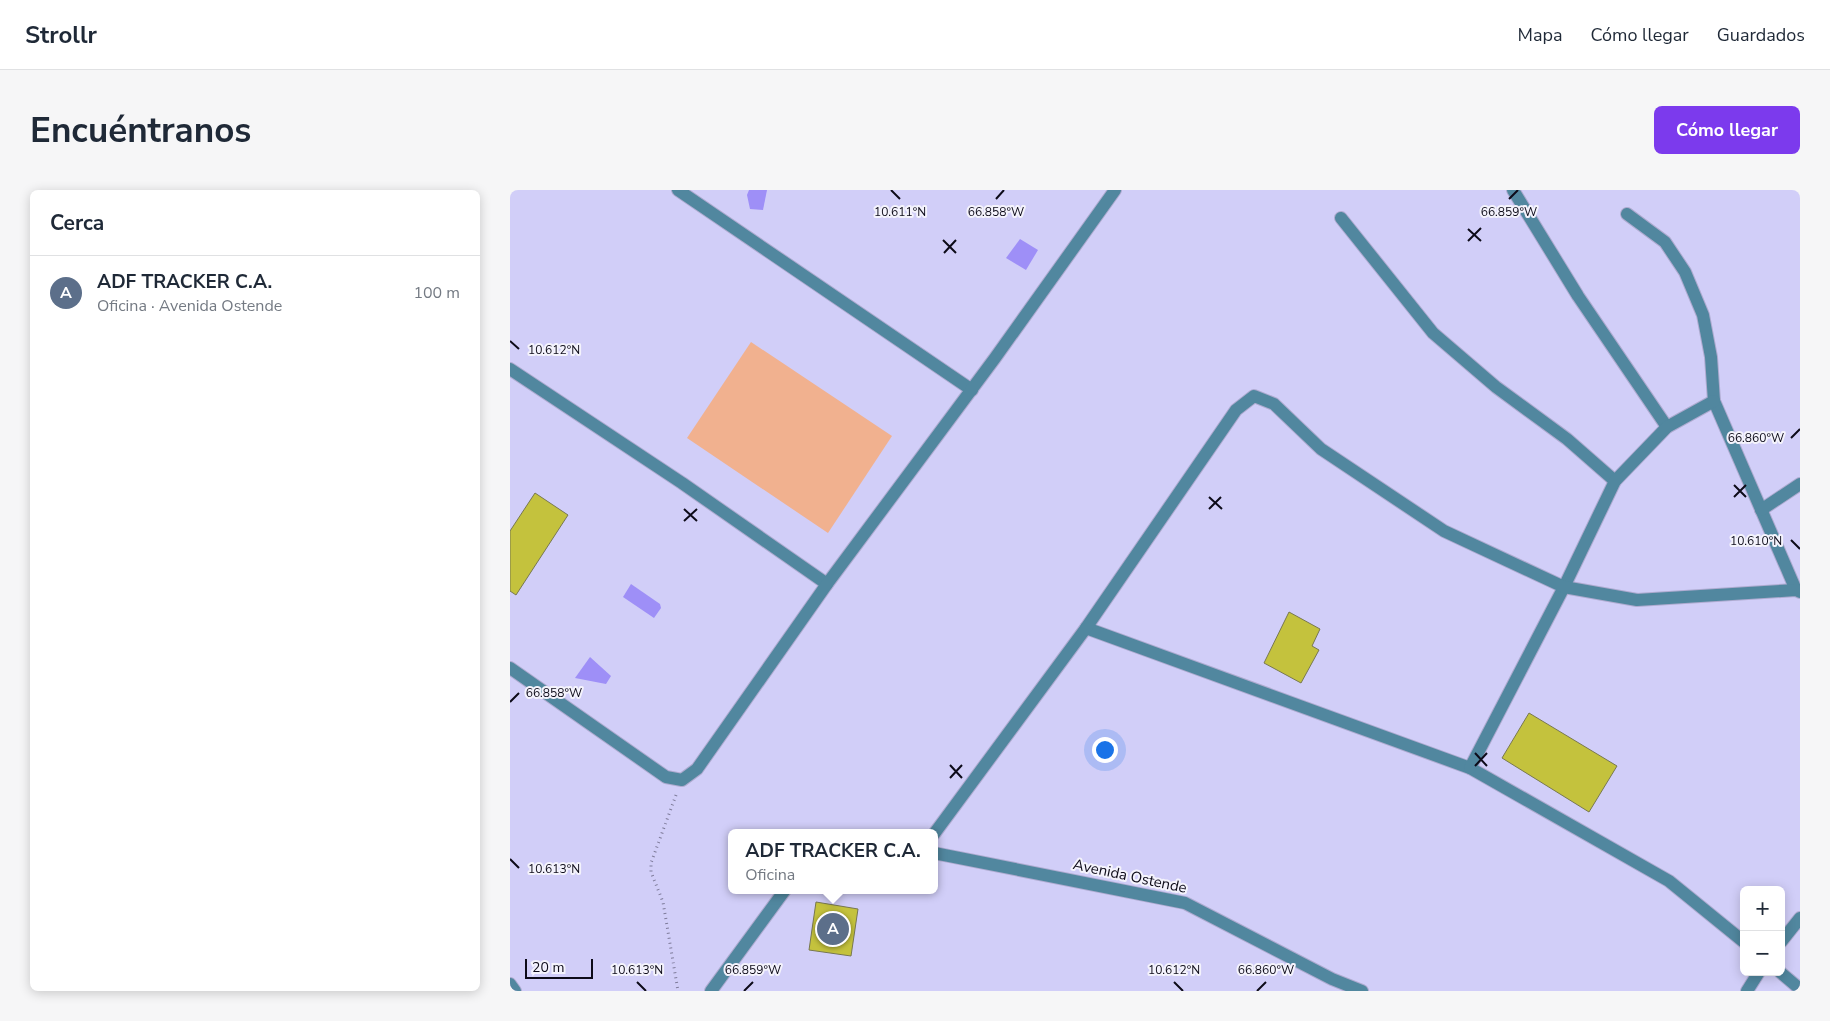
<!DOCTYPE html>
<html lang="es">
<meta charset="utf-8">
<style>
body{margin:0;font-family:"Nunito Sans",sans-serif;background:#f6f6f7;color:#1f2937}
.controls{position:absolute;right:15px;bottom:15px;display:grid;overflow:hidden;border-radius:8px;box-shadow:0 2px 12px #0003}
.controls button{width:45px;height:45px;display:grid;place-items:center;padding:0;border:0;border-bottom:1px solid #e0e1e3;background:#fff;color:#1f2937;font:25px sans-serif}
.scale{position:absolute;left:15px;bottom:12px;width:68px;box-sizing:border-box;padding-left:5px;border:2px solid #0d0b19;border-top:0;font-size:14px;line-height:18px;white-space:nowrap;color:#0d0b19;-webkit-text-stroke:4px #f4f3fc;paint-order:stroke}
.you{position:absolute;left:594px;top:559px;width:18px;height:18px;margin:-12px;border:4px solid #fff;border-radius:50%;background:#1a73e8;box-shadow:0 0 0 8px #1a73e833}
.badge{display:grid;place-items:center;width:32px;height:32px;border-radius:50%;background:#7c3aed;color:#fff;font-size:16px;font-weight:700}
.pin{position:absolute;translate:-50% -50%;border:2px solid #fff;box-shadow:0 1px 5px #0006}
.popup{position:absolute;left:218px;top:639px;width:210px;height:65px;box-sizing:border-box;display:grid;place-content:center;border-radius:8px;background:#fff;filter:drop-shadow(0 1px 4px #0005);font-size:16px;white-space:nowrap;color:#747a83}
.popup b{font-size:19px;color:#1f2937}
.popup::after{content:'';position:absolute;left:50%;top:100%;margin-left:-10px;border:10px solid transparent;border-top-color:#fff}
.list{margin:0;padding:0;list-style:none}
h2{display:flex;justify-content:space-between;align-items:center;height:65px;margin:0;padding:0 20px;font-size:21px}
h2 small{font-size:16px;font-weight:400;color:#747a83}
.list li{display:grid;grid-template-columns:32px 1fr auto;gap:15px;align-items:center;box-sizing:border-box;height:75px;padding:0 20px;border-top:1px solid #e0e1e3}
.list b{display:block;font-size:19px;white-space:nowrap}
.list p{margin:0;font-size:16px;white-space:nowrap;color:#747a83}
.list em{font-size:16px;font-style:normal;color:#747a83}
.map{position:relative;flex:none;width:1290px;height:801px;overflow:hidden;border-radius:8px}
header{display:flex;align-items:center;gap:30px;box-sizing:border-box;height:70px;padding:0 25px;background:#fff;border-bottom:1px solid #e0e1e3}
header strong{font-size:24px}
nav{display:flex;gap:28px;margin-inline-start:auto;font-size:18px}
.intro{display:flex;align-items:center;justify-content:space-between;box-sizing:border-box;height:120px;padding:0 30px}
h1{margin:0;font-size:35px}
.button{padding:12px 22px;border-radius:8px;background:#7c3aed;color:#fff;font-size:18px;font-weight:700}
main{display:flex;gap:30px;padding:0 30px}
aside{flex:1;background:#fff;border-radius:8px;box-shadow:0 2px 12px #0003}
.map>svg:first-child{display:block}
.garden{fill:#f1b18f}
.water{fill:#9e8ff7}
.building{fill:#c4c23d;stroke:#787850}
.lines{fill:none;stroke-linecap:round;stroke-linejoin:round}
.minor-casing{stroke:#aeabd0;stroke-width:14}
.path{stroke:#7f7c9b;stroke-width:3;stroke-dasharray:1 4;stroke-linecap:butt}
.minor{stroke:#51879f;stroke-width:12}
.ticks{fill:none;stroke:#0d0b19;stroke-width:2}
.labels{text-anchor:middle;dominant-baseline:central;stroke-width:4;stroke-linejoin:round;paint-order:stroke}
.street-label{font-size:15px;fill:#0d0b19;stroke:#f4f3fc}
.ticks-label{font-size:12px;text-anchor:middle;fill:#0d0b19;stroke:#f4f3fc;stroke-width:4;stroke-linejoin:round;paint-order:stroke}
</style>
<header>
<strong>Strollr</strong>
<nav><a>Mapa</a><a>Cómo llegar</a><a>Guardados</a></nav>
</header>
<div class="intro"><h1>Encuéntranos</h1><a class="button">Cómo llegar</a></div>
<main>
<aside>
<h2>Cerca<small></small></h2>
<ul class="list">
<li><span class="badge" style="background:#5c6f8a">A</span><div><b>ADF TRACKER C.A.</b><p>Oficina · Avenida Ostende</p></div><em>100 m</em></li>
</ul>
</aside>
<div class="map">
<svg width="1290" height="801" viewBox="0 0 1290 801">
<rect width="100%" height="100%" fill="#d1cef8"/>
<!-- garden -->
<polygon class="garden" points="241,152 382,246 318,343 177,248"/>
<!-- water -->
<g class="water">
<polygon points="239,0 257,0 253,20 240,19 237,5"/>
<polygon points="510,49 528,60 516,80 496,68"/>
<polygon points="121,394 150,414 151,418 144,428 113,407"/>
<polygon points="80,467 101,486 96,494 65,488"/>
</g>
<!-- building -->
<g class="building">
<polygon points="25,303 58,325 6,405 0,401 0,341"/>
<polygon points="779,422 810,439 802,456 809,460 791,493 754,473"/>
<polygon points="1019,523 1107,576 1079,622 992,568"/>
<polygon points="306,712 348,719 341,766 299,760"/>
</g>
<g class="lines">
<!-- minor casing -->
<g class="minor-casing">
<g id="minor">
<polyline points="168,0 462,200"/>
<polyline points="1003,0 1068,106 1157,237"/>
<polyline points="1117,24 1155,52 1175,82 1193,125 1201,167 1204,211 1286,400"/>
<polyline points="831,28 923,143 986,197 1057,249 1105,291"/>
<polyline points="0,179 172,293 317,394"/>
<polyline points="1251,320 1290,294"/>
<polyline points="576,438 960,578 1159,691 1234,752"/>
<polyline points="0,478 156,587 172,590 187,579 317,394 485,168 605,0"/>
<polyline points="960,578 1054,397 1105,291 1157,237 1204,211"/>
<polyline points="424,644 576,438 726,220 744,206 764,214 811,259 934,341 1054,397 1127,410 1286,400 1290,402"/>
<polyline points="424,663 675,713 822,789 852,801"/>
<polyline points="1271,752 1290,728"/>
<polyline points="1270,782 1290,799"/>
<polyline points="0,794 5,801"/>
<polyline points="201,801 275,700"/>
<polyline points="1237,801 1249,782"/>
</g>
</g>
<!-- path -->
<polyline class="path" points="166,605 141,673 141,682 153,712 168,801"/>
<!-- minor -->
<use href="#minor" class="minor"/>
</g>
<!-- ticks -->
<path class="ticks" d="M381,0l9,9M486,9l8,-9M999,9l9,-9M958,39l13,12M433,50l13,13M958,51l13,-13M434,63l12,-13M0,151l9,8M1281,248l9,-9M1224,295l12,12M699,307l13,12M1224,307l12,-12M174,319l13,12M699,319l12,-12M174,331l13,-12M1281,350l9,9M0,512l9,-9M965,563l12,13M440,575l12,13M965,576l12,-13M440,588l12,-13M0,669l9,9M127,792l9,9M664,792l9,9M234,801l9,-9M747,801l9,-9"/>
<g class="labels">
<!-- street labels -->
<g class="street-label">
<text transform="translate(620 686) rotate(12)">Avenida Ostende</text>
</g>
</g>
<g class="ticks-label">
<text x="390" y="26">10.611°N</text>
<text x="486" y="26">66.858°W</text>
<text x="999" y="26">66.859°W</text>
<text x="44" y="164">10.612°N</text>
<text x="1246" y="252">66.860°W</text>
<text x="1246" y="355">10.610°N</text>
<text x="44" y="507">66.858°W</text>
<text x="44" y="683">10.613°N</text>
<text x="243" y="784">66.859°W</text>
<text x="756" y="784">66.860°W</text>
<text x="127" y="784">10.613°N</text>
<text x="664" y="784">10.612°N</text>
</g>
</svg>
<div class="controls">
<button>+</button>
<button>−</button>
</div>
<div class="scale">20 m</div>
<div class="you"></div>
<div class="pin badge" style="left:323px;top:739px;background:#5c6f8a">A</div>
<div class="popup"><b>ADF TRACKER C.A.</b>Oficina</div>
</div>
</main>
